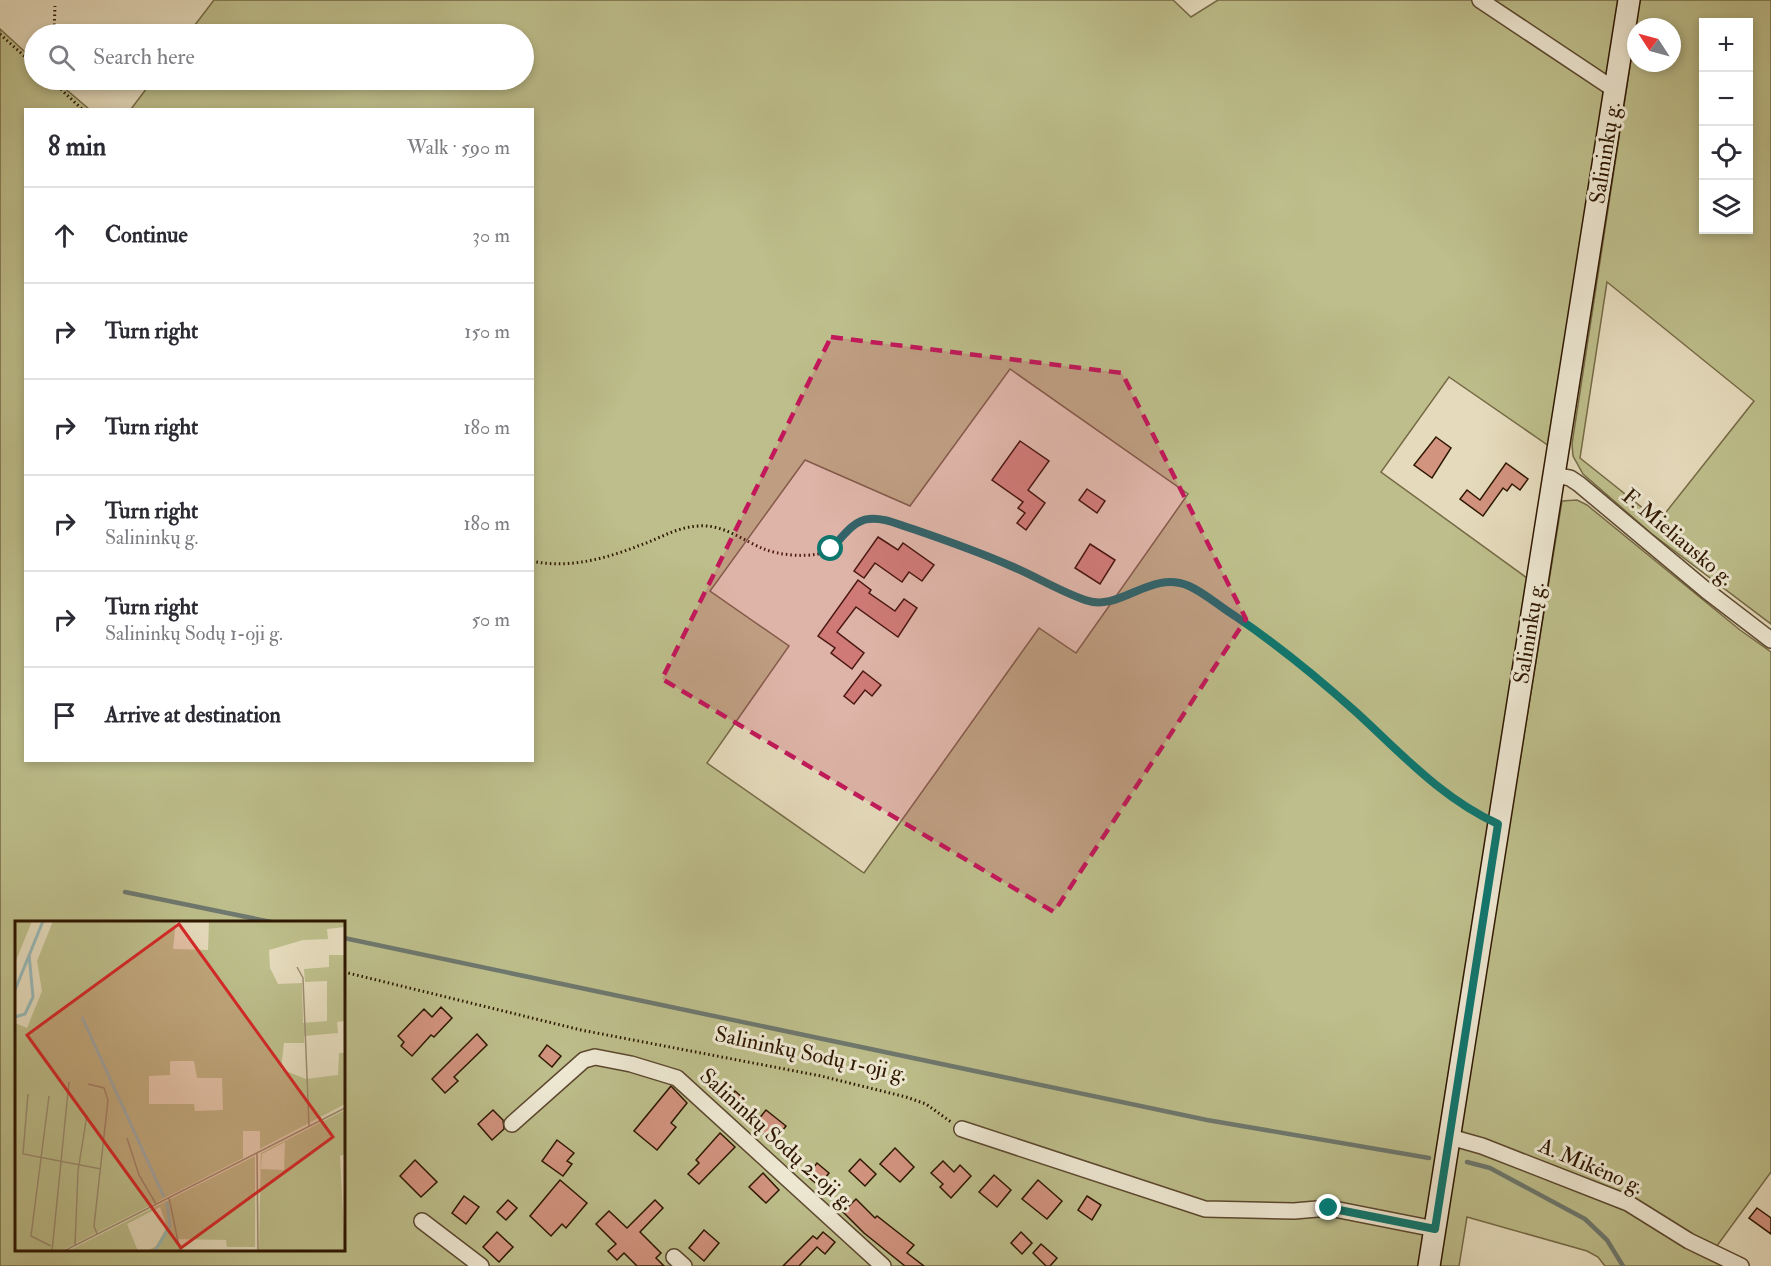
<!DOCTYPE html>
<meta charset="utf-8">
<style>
body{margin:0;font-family:"IM FELL Double Pica",serif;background:#f2f2f3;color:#2b2b33}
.controls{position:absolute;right:18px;top:18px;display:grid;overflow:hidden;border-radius:0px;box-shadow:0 3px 9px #0003}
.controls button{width:54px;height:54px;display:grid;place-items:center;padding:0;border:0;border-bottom:2px solid #e1e1e2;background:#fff;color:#2b2b33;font:30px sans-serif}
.compass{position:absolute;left:1627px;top:18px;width:54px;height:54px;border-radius:50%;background:#fff;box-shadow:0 3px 9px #0003;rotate:306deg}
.stop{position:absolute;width:18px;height:18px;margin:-14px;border:4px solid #0f766e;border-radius:50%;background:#fff}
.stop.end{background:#0f766e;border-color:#fff;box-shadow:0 2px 6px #0008}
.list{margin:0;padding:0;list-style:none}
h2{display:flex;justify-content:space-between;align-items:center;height:78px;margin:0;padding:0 24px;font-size:26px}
h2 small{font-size:20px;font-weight:400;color:#7c7c81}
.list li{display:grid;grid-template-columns:39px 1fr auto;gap:18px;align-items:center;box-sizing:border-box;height:96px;padding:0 24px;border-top:2px solid #e1e1e2}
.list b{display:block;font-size:22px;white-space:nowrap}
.list p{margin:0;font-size:20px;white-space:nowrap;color:#7c7c81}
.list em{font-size:20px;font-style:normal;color:#7c7c81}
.icon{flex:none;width:33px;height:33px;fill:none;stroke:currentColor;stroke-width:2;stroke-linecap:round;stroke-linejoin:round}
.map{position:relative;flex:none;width:1771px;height:1266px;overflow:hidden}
.search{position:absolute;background:#fff;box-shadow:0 3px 9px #0003;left:24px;top:24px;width:510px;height:66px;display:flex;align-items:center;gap:15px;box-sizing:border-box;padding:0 21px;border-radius:33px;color:#7c7c81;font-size:22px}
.panel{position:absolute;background:#fff;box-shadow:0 3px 9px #0003;left:24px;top:108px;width:510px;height:654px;border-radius:0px}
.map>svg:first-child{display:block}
.green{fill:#bdbe8b;stroke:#766a46;stroke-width:1.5;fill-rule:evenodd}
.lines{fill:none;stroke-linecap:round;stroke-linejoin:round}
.stream{stroke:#6e786e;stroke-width:4.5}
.building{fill:#d2937f;stroke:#2e1700;stroke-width:1.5}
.street-casing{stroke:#5c482f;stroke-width:18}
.secondary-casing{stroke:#2e1700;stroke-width:24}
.path{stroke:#2e1700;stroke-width:3;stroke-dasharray:1.5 3;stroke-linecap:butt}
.street{stroke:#eee8d3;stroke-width:15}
.secondary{stroke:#eee8d3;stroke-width:21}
.route{stroke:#0f766e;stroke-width:8}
.marked{fill:#c2185b;fill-opacity:0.2;stroke:#c2185b;stroke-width:4.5;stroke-dasharray:12 8;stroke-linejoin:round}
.labels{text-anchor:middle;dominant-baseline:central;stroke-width:6;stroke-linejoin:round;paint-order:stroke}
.street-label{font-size:22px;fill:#2e1700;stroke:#eee8d3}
.inset-river{fill:none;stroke:#98b9b8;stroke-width:3}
.inset-road{fill:none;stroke:#9c8d71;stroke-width:1.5}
.view{fill:#d62828;fill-opacity:0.15;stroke:#d62828;stroke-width:3}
.inset-edge{fill:none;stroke:#2e1700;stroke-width:3}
</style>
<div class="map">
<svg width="1771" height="1266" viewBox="0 0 1771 1266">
<rect width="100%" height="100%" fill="#e5dbbc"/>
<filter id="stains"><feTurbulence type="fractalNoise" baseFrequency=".00333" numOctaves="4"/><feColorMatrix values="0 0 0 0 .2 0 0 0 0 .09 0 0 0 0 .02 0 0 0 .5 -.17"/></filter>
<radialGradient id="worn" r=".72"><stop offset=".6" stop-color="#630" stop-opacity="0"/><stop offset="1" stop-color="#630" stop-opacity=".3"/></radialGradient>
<!-- green -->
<g class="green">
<path d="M214,0h959l18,17 27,-17h400l-69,446 -100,-69 -68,95 146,106 -109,688h-1418v-1237l34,31v20h21l34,29 -63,1v650h506v-650l-401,-1 22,-29h371v-46h-336zM1010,369l178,125 -112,159 -37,-25 -175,245 -157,-110 82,-117 -79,-55 95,-131 105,46zM16,922h328v328h-328z"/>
<path d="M1640,0h131v624l-119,-90 -69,-60 -10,-18 -1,-12 64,-417v36h36v-36h-36zM1704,22h44v208h-44zM1607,282l147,119 -95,120 -79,-63z"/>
<polygon points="1577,500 1587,505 1740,630 1771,652 1771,1172 1708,1258 1723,1266 1605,1266 1598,1257 1587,1251 1467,1217 1459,1266 1438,1266 1562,501"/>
</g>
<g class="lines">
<!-- stream -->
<g class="stream">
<polyline points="125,892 271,922"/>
<polyline points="344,938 1207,1120 1429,1158"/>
<polyline points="1467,1162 1490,1168 1585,1219 1607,1240 1623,1266"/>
</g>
</g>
<!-- building -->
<g class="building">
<polygon points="1436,437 1451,448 1432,478 1414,465"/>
<polygon points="1020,441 1049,461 1028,490 1045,503 1026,530 1017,523 1025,513 1018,508 1023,502 992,480"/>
<polygon points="1506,463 1528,479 1520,490 1512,484 1507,491 1503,488 1483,516 1460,499 1467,490 1480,500"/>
<polygon points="1087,489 1105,501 1097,513 1079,500"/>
<polygon points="878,537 898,550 903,543 934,565 922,581 909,572 902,582 875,563 864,578 854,571"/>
<polygon points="1090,544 1115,560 1100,584 1075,568"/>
<polygon points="858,580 871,590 869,593 895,611 904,599 917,608 898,637 856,607 837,632 864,653 852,669 831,653 835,648 818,636"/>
<polygon points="863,671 881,685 872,696 865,690 854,704 844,696"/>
<polygon points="441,1007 452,1018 434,1037 431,1035 412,1056 401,1046 404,1042 398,1036 424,1009 432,1017"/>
<polygon points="477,1034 487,1045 454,1077 458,1081 445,1093 432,1079"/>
<polygon points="547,1045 561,1056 552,1067 539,1056"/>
<polygon points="671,1086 687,1103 671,1123 676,1127 657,1150 634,1131"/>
<polygon points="735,1091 745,1100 734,1112 725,1104"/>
<polygon points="493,1110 503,1120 504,1129 492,1140 478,1124"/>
<polygon points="766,1110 786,1126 773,1142 753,1126"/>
<polygon points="720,1133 735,1147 699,1184 688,1174 699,1163 696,1160"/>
<polygon points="557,1140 574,1153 567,1161 572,1164 563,1176 542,1161"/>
<polygon points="895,1148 914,1167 900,1182 880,1164"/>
<polygon points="860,1159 876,1174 865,1186 849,1171"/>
<polygon points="415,1160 437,1182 421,1197 400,1176"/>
<polygon points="943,1161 954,1172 960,1165 971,1176 951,1198 940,1187 943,1184 931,1173"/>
<polygon points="817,1163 829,1173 819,1186 807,1176"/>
<polygon points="763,1173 779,1190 766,1203 749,1187"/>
<polygon points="994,1175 1011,1190 997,1207 979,1192"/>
<polygon points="560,1180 587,1203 566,1228 562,1224 551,1236 530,1216"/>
<polygon points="1038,1180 1062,1201 1047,1219 1022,1199"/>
<polygon points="464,1196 479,1207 466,1224 452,1213"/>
<polygon points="1087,1196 1101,1205 1092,1220 1078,1210"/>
<polygon points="856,1199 875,1218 877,1216 914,1245 907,1253 924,1266 905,1266 864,1233 843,1212"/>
<polygon points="508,1200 517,1208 506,1220 497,1212"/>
<polygon points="655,1200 663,1208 640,1232 661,1253 656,1258 664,1266 637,1266 624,1253 617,1260 608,1251 616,1244 596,1224 609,1211 627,1228"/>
<polygon points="1757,1208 1771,1218 1771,1234 1749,1218"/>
<polygon points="704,1230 719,1243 704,1261 689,1248"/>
<polygon points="497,1232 513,1247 499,1262 483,1247"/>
<polygon points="823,1232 835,1242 825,1254 817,1247 799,1266 783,1266 813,1236 817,1239"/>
<polygon points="1021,1232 1032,1243 1022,1254 1011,1243"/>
<polygon points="1041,1244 1057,1258 1050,1266 1046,1266 1033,1253"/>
</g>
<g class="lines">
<!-- street casing -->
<g class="street-casing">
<g id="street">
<polyline points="1480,0 1615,90"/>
<polyline points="1554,475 1570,478 1579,484 1707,591 1771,640"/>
<polyline points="512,1124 584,1060 595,1057 631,1064 677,1078 883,1266"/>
<polyline points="962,1129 1205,1209 1294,1211 1329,1208 1435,1229"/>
<polyline points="1450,1137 1482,1146 1628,1203 1689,1241 1741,1266"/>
<polyline points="422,1221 481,1266"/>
<polyline points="674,1257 684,1266"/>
</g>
</g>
<!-- secondary casing -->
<g class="secondary-casing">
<polyline id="secondary" points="1429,1266 1629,0"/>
</g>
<!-- path -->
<g class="path">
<polyline points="0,34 34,65"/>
<polyline points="54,34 55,6"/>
<polyline points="51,80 83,110"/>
<path d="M532,561c35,8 73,-2 106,-15 21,-7 38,-19 61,-20 24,-2 45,15 65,23 15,6 38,8 54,5 26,-5 33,-41 63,-35 12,2 24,8 36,11 37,12 75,27 111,44 16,7 41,23 58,27 37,9 67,-32 104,-14 14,6 28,18 40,27 17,11 34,21 50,33 34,27 66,56 98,85 32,31 64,66 104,85"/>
<polyline points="344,972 581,1030 821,1076 906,1097 926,1104 951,1122"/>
</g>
<!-- street -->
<use href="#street" class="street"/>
<!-- secondary -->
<use href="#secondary" class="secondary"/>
</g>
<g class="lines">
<!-- route -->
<path class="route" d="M831,549c10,-10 22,-29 38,-30 14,-2 30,6 44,10 32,11 66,23 98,37 24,10 48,25 74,34 35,13 65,-31 104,-14 16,7 31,21 46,30 43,29 82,61 121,96 45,41 85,86 142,112l-63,405 -106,-21"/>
</g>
<!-- marked area -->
<path class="marked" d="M831,337l291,36 124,246 -192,293 -392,-233z"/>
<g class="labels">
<!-- street labels -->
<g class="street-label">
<text transform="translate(1605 153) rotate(-81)">Salininkų g.</text>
<text transform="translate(1678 537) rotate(40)">F. Mieliausko g.</text>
<text transform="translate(1529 633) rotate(-81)">Salininkų g.</text>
<text transform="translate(811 1054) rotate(12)">Salininkų Sodų 1-oji g.</text>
<text transform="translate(777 1139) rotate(42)">Salininkų Sodų 2-oji g.</text>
<text transform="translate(1591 1166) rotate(23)">A. Mikėno g.</text>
</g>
</g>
<!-- overview -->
<g transform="translate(15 921)">
<rect width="330" height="330" fill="#e5dbbc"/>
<path d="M0,0h17l-17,42zM38,0h123l-3,28 35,1 1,-29h136v6l-18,2 1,10 -25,1 -34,10 1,18 8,16 24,-1 1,40 24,-2v-40l-22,1 -1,-13 25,-2v-12h16v66l-8,1 1,11 -34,3v7h-20l-3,26 25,10 32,-4 1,-22h6v51l-85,45v-18h-17v27l-182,93h-46v-228l12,5 15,-37 -5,-30zM155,140h24l3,17h25l1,32 -28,1 -1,-7h-45v-28l21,-1zM330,189v44l-5,2 5,95h-86l2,-98zM270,221l-1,28 -23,-1 1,-15zM240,235v91h-28l-1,-7 -49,-1 2,12h-32l9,-5 11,-19 -7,-20 -33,17 11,27h-70z" fill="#bdbe8b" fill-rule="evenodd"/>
<path class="inset-river" d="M0,69l28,-69M0,96l10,-3 8,-17 -4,-43M67,96l82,180M140,330l15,-25 -3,-24"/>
<path class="inset-road" d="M282,46l6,11 6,148M73,163l16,4 4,12 -14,126 3,8M13,173l-5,60 78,15M34,175l-18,140 20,10M112,217l12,37 17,29M242,232l1,98M154,277l11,53M60,325l3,-75 9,-56M37,330l17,-169M49,330l281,-143"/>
<path class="view" d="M164,3l154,213 -152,111 -154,-213z"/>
<rect width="330" height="330" class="inset-edge"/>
</g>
<rect width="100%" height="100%" filter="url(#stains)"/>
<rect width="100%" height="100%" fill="url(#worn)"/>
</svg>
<div class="controls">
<button>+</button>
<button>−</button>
<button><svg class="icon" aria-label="locate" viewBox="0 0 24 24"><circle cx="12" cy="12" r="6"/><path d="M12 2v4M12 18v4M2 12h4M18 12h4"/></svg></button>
<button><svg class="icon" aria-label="layers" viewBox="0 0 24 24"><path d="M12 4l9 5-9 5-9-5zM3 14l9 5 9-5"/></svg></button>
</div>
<svg class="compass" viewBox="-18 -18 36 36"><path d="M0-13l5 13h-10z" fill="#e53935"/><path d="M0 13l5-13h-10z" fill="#7c7c81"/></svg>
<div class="stop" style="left:831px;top:549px"></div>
<div class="stop end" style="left:1329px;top:1208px"></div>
<div class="search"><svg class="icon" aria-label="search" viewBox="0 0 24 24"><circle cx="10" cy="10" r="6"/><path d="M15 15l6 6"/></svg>Search here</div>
<section class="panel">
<h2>8 min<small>Walk · 590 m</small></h2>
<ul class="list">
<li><svg class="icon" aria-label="ahead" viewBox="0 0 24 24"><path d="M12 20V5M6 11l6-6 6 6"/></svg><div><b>Continue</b></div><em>30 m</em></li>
<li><svg class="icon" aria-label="right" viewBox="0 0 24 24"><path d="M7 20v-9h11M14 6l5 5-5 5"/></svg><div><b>Turn right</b></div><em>150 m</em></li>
<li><svg class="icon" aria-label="right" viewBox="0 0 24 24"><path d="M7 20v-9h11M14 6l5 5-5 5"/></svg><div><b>Turn right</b></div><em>180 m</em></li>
<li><svg class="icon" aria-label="right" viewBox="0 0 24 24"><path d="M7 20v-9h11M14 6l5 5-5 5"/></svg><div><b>Turn right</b><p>Salininkų g.</p></div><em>180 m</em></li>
<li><svg class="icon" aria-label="right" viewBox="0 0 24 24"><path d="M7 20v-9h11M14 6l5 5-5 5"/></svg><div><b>Turn right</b><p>Salininkų Sodų 1-oji g.</p></div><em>50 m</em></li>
<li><svg class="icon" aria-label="arrive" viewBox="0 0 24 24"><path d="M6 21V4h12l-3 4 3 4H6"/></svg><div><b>Arrive at destination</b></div></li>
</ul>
</section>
</div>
